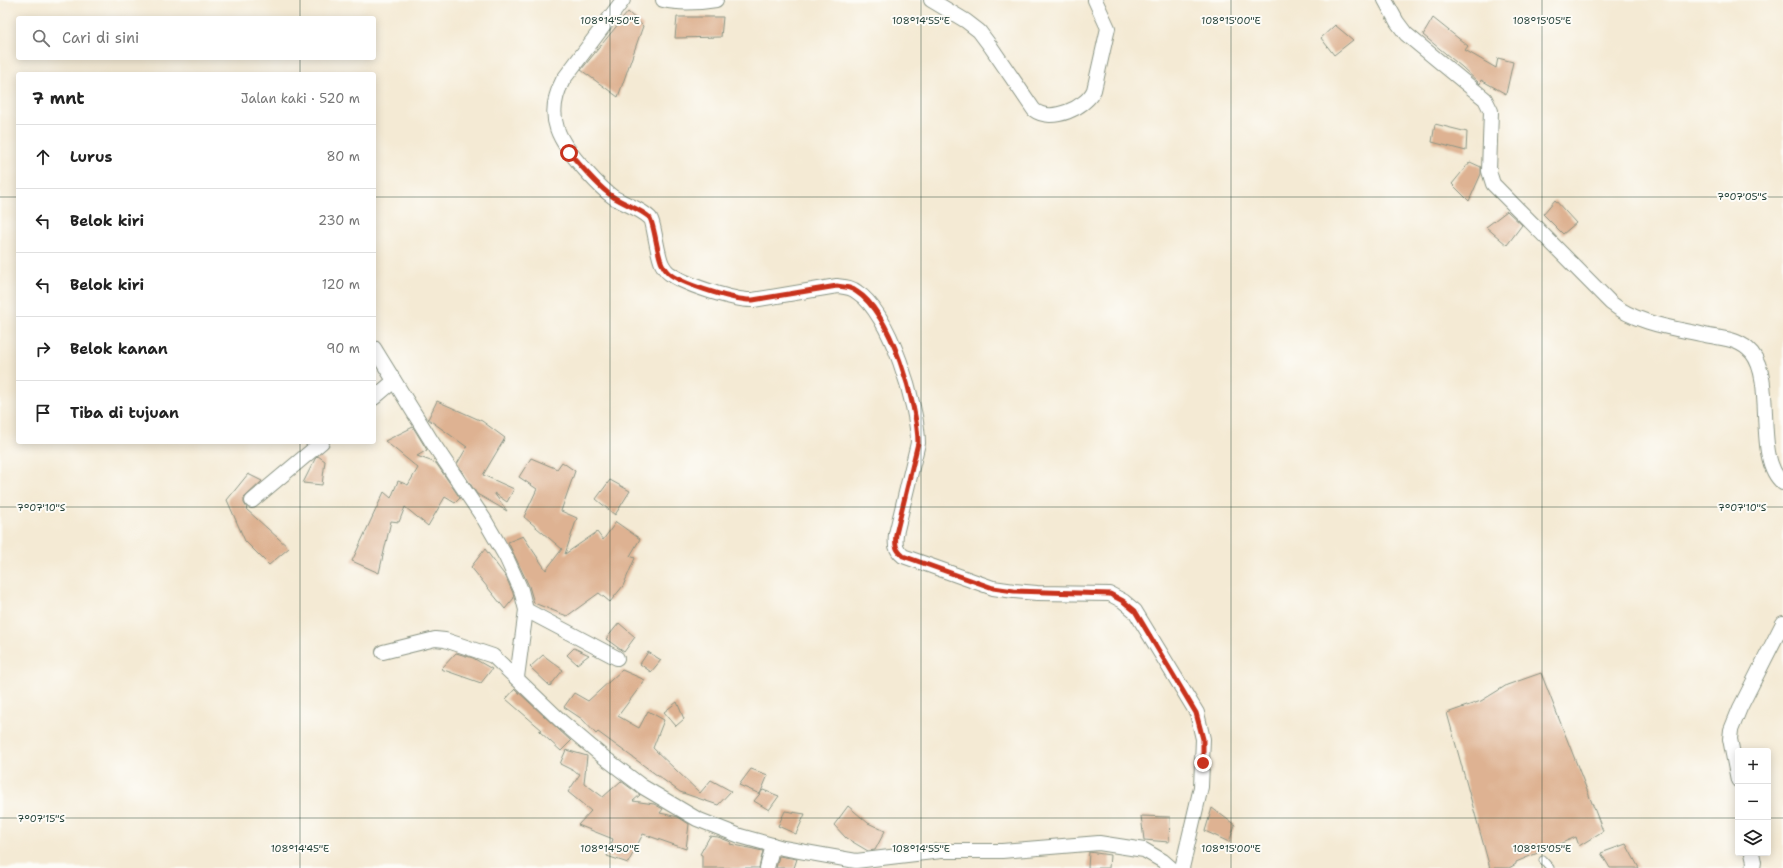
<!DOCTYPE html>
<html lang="id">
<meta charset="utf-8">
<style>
body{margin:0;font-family:"Shantell Sans",sans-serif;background:#f2f2f2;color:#222}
.controls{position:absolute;right:12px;bottom:12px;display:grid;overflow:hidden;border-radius:4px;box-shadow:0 2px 10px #0003}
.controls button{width:36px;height:36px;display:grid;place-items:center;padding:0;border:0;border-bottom:1px solid #e0e0e0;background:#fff;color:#222;font:20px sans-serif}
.stop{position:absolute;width:12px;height:12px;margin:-9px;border:3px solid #c8321e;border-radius:50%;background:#fff}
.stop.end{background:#c8321e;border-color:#fff;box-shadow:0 1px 4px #0008}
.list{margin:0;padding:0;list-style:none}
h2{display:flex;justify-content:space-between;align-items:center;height:52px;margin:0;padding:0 16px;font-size:17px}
h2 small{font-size:13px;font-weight:400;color:#767676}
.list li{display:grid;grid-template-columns:26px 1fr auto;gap:12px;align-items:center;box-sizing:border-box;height:64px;padding:0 16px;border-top:1px solid #e0e0e0}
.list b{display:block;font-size:15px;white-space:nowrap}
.list em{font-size:13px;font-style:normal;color:#767676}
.icon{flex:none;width:22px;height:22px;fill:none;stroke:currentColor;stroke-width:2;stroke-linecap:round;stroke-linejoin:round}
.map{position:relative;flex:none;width:1783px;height:868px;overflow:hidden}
.search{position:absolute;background:#fff;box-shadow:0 2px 10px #0003;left:16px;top:16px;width:360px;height:44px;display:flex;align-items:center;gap:10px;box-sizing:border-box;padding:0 14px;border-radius:4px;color:#767676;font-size:15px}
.panel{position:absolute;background:#fff;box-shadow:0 2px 10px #0003;left:16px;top:72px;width:360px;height:372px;border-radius:4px}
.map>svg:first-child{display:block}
.building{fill:#deb292}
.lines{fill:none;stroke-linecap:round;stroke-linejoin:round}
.lane-casing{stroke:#8a9484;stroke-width:9}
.street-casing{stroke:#8a9484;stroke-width:16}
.lane{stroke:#fff;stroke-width:7}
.street{stroke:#fff;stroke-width:14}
.route{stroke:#c8321e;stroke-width:5}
.ticks{fill:none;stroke:#1f3d34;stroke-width:1;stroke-opacity:0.45}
.ticks-label{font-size:10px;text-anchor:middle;fill:#1f3d34;stroke:#fdfcf7;stroke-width:4;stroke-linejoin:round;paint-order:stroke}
</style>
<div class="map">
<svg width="1783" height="868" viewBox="0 0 1783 868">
<rect width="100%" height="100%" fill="#fdfcf7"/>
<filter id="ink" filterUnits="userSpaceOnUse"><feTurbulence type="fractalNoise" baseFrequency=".025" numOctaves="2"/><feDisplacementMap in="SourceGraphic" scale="8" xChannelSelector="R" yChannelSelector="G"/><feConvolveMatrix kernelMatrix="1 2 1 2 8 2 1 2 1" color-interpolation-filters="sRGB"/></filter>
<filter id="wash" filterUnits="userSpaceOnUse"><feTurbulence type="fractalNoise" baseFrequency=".012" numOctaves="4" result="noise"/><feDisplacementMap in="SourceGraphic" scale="16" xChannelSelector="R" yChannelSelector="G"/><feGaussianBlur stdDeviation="0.9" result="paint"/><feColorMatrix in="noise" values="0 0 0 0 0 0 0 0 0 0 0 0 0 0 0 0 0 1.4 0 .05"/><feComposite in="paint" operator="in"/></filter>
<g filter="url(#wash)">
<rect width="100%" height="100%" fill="#f4ead4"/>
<g id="blocks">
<!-- building -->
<g class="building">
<polygon points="628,12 643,26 618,97 581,70"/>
<polygon points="677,17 723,17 721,37 675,38"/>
<polygon points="1433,18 1468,46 1465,50 1496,68 1498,58 1513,62 1506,94 1481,80 1480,84 1462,67 1423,35"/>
<polygon points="1335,25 1353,40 1334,55 1321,38"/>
<polygon points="1435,124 1467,132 1466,151 1432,142"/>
<polygon points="1470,162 1481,167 1481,174 1469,201 1452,184"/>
<polygon points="1555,200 1576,223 1563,234 1543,214"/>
<polygon points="1507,211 1522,225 1507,245 1486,227"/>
<polygon points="437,401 482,421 505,438 483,475 514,489 507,502 494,493 507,511 477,494 457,464 467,447 428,419"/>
<polygon points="413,427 427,450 417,456 436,463 460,498 455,503 445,497 428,526 405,507 399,522 391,521 379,573 352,561 384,492 391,498 398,481 408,485 418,468 385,441"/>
<polygon points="318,456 325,461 322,485 303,483 315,459"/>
<polygon points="531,458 557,469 562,462 575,471 561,511 577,518 565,554 597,532 603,540 616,522 640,539 630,556 635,558 623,586 610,602 599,593 567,616 534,603 529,586 508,542 523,536 546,570 562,549 524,517 537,489 519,477"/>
<polygon points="248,474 262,481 244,498 244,503 247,508 246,509 289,548 269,565 245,541 227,500"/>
<polygon points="610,480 630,491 615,515 596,499"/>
<polygon points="485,549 506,577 513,593 514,598 505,609 471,567"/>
<polygon points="619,623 635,637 624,652 606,639"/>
<polygon points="574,648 589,655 577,664 567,655"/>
<polygon points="648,652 661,660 651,672 640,664"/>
<polygon points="456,653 473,658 492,669 481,683 441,669"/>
<polygon points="543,655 563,670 550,686 530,667"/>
<polygon points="622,670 645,680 618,716 639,728 648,711 664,720 653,748 700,793 711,780 731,791 718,805 680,792 598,732 596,734 582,719 564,707 574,693 588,701"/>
<polygon points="1541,673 1603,831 1579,846 1576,837 1516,862 1516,864 1509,868 1490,868 1447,713 1481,701 1507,685"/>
<polygon points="515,689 571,741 561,751 539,731 542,730 506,699"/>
<polygon points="677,702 684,719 676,726 664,712"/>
<polygon points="566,750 587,756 584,783 603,797 621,781 640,795 633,801 654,804 663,809 660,813 678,817 689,824 686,849 643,834 628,863 607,856 613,839 578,825 591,811 568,792 580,774 560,764"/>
<polygon points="751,769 768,775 760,794 739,785"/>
<polygon points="763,790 779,796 769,810 754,801"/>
<polygon points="848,806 868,823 885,831 875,850 868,851 846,838 834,825"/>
<polygon points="1212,808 1235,825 1229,842 1205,831"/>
<polygon points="785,811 805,814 796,834 778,826"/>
<polygon points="1141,816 1170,817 1169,842 1144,840"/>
<polygon points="710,836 718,837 731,842 730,844 763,851 759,868 702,868 702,855 700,854"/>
<polygon points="1626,844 1639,868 1610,868 1601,853"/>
<polygon points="1089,852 1110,855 1109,868 1088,868"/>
<polygon points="779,856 797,859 794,868 776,868"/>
</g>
</g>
</g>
<g filter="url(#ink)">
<use href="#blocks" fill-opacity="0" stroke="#8a9484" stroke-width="1"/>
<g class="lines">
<!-- lane casing -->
<g class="lane-casing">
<polyline id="lane" points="1543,860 1550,868"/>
</g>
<!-- street casing -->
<g class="street-casing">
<g id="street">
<path d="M623,0l-60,80c-20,38 -3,63 23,91 8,9 17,19 27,26 11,7 27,11 37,21 4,4 7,36 12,46 2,4 6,9 10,11 15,10 63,26 81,25l84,-14c8,1 14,1 20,6 33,21 61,114 61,151l-22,91c-1,10 -1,15 7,22l90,32 21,3 23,2 73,1 13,7 12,10 62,102 6,26 -2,48 -19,81"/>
<path d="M663,0c18,4 34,3 53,0"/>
<path d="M931,0l35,21 13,10 12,16 43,63c17,13 52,-2 60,-20l14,-62 -13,-28"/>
<path d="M1385,0l12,22 9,12 79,65 6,12 -2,60 4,13 118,119c26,21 63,25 94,32 18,4 34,3 47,18 24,30 1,105 31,130"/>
<polyline points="374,348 432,442 484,519 506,557 521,590 526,610 517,677"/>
<polyline points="374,398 394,381"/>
<polyline points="252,501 322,442"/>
<polyline points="526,610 617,658"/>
<polyline points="383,652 435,639 445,640 493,656 561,721 601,755 643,787 697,819 740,836 783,848 856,861 941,851 1002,851 1099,843 1144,850 1163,861 1171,868"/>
<polyline points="1738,780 1730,739 1731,730 1740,708 1783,623"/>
<polyline points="1752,853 1754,862 1753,868"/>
<polyline points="767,868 773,845"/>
</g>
</g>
<!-- lane -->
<use href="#lane" class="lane"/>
<!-- street -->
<use href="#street" class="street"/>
</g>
</g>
<g class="lines" filter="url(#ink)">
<!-- route -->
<path class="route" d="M569,153c14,14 27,32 43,43 11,8 27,12 37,21 5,4 8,37 13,47 2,4 6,9 9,11 15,10 65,26 82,25l84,-14c8,1 14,1 20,6 33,20 61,114 61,151l-22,91c-1,10 -1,15 7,22l90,32 21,3 96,3 13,7 12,10 61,102 7,26v24"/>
</g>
<!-- ticks -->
<path class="ticks" d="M300,0v18M610,0v868M921,0v868M1231,0v868M1542,0v868M300,58v16M0,197h18M374,197h1409M300,442v426M0,507h1783M0,818h1738M1768,818h15"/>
<g class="ticks-label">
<text x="610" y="24">108°14'50"E</text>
<text x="921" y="24">108°14'55"E</text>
<text x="1231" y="24">108°15'00"E</text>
<text x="1542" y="24">108°15'05"E</text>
<text x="1742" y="200">7°07'05"S</text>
<text x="41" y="511">7°07'10"S</text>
<text x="1742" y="511">7°07'10"S</text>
<text x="41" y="822">7°07'15"S</text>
<text x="300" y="852">108°14'45"E</text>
<text x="610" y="852">108°14'50"E</text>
<text x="921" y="852">108°14'55"E</text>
<text x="1231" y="852">108°15'00"E</text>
<text x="1542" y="852">108°15'05"E</text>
</g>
</svg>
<div class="controls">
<button>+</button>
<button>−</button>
<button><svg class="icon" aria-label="layers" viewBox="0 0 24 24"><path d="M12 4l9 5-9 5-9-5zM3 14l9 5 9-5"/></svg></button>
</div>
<div class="stop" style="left:569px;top:153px"></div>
<div class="stop end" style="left:1203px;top:763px"></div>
<div class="search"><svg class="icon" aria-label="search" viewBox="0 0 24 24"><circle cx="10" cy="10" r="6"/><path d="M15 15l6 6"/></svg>Cari di sini</div>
<section class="panel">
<h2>7 mnt<small>Jalan kaki · 520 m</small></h2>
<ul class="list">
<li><svg class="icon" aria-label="ahead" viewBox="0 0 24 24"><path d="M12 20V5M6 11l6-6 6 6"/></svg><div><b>Lurus</b></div><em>80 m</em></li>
<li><svg class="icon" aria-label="left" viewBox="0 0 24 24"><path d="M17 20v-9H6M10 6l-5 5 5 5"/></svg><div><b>Belok kiri</b></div><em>230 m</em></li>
<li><svg class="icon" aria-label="left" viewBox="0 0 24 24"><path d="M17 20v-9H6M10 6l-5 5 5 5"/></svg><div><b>Belok kiri</b></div><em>120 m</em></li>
<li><svg class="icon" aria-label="right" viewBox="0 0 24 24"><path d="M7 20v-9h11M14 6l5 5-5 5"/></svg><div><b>Belok kanan</b></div><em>90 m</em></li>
<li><svg class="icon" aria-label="arrive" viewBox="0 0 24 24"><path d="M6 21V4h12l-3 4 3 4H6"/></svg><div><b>Tiba di tujuan</b></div></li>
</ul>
</section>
</div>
